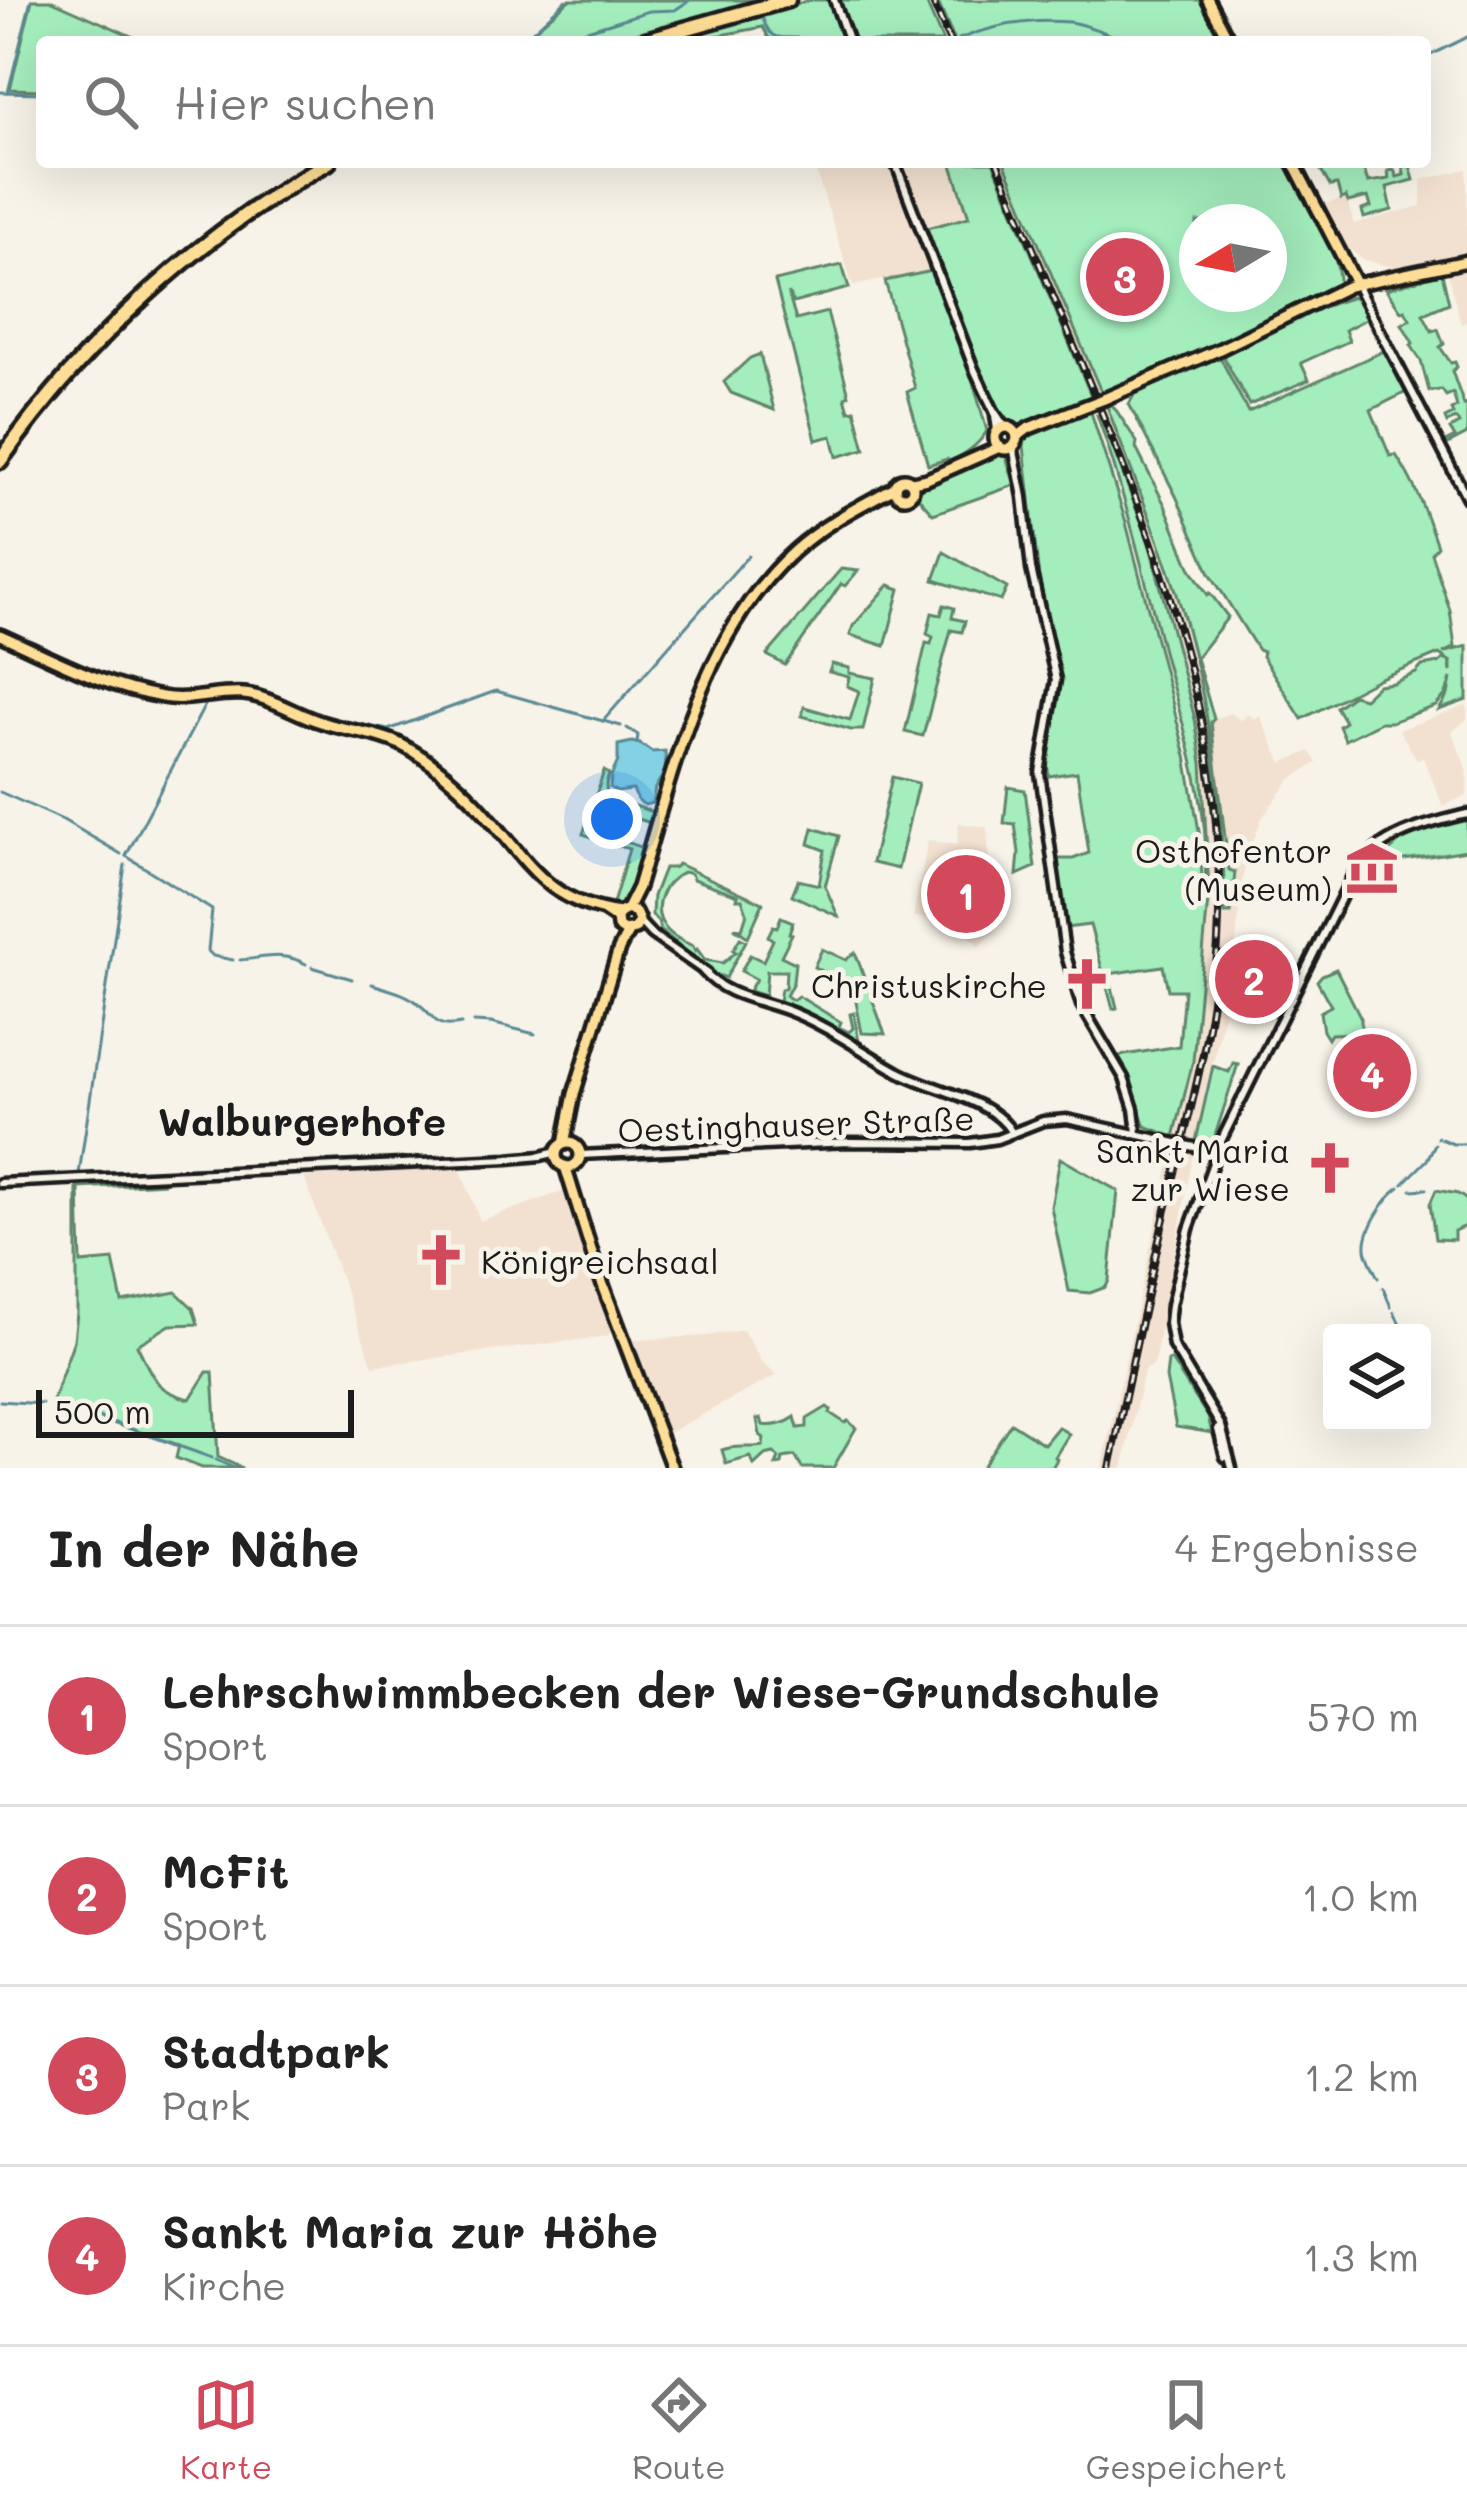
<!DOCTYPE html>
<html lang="de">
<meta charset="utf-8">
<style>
body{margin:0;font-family:Mali,sans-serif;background:#f6f6f6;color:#222}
.controls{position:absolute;right:36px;bottom:36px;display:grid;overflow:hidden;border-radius:12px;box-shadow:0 12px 48px #0002}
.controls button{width:108px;height:108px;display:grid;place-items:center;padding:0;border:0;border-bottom:3px solid #e0e0e0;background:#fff;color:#222;font:60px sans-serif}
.compass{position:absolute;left:1179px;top:204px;width:108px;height:108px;border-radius:50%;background:#fff;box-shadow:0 12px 48px #0002;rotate:260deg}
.scale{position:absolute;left:36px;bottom:30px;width:318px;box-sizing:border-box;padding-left:12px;border:6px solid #1c1c1c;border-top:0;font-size:33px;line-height:42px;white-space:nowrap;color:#1c1c1c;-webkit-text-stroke:9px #f7f3e8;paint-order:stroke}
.you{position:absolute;left:612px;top:819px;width:42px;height:42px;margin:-30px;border:9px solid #fff;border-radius:50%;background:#1a73e8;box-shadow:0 0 0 18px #1a73e833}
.badge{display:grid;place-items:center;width:78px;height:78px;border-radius:50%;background:#d1495b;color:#fff;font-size:39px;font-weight:700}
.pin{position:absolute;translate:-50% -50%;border:6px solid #fff;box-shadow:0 3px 12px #0006}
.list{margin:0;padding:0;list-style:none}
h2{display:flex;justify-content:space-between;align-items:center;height:156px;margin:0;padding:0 48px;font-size:51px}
h2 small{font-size:39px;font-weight:400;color:#767676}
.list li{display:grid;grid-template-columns:78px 1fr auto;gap:36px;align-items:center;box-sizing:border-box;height:180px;padding:0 48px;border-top:3px solid #e0e0e0}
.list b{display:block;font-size:45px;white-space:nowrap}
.list p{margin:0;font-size:39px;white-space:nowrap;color:#767676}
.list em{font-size:39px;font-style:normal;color:#767676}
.icon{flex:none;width:66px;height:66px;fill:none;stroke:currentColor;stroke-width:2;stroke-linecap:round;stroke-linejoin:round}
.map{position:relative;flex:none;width:1467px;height:1468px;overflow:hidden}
.search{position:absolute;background:#fff;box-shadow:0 12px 48px #0002;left:36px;right:36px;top:36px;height:132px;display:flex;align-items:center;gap:30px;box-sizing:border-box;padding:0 42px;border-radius:12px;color:#767676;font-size:45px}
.sheet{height:876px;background:#fff}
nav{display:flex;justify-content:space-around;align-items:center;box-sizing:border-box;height:168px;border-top:3px solid #e0e0e0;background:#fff;font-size:33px;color:#767676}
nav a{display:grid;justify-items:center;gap:6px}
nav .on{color:#d1495b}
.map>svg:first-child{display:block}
.built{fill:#f2e1d0}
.green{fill:#a4eebd;stroke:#60856c;stroke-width:3;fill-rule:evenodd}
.water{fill:#83d1e2;stroke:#5a8993;stroke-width:3}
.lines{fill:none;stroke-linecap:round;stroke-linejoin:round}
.stream{stroke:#5a8993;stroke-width:3}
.minor-casing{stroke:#1c1c1c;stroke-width:15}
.major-casing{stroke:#1c1c1c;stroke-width:18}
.highway-casing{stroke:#1c1c1c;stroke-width:21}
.minor{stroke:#f7f3e8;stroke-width:6}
.major{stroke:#fedd96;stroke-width:9}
.highway{stroke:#fedd96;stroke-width:12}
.rail-casing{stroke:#1c1c1c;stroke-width:8}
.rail{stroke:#f7f3e8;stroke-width:3;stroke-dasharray:9;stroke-linecap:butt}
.major-bridge-casing{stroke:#1c1c1c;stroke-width:18;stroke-linecap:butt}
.major-bridge{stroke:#fedd96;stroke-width:9}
.labels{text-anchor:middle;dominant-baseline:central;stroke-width:10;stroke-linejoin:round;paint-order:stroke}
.poi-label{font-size:33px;fill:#1c1c1c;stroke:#f7f3e8;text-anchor:end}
.street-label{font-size:33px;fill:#1c1c1c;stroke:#f7f3e8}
.quarter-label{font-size:39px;font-weight:bold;fill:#1c1c1c;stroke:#f7f3e8}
</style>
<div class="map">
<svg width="1467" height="1468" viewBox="0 0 1467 1468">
<rect width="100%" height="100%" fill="#f7f3e8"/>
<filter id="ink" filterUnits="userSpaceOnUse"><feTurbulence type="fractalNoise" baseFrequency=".00833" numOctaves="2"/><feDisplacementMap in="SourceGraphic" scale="24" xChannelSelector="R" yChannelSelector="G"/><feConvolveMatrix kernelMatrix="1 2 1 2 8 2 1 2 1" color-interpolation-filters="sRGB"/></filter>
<g filter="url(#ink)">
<!-- built -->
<g class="built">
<polygon points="813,162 951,162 970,217 928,228 931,270 853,286"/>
<polygon points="993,162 1004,162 1102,394 1092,398"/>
<polygon points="1467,169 1467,322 1461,324 1447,272 1437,261 1396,268 1364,260 1346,247 1321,205 1346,198 1354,224 1421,206 1421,180"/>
<polygon points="1106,403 1158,540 1185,621 1208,722 1222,821 1222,805 1211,721 1214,719 1230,713 1241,720 1248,714 1254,719 1260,716 1282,763 1310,751 1317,763 1290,780 1262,818 1251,846 1243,875 1233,971 1196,1141 1174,1137 1193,1061 1209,889 1202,763 1195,719 1149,542 1097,407"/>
<polygon points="1467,705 1467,719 1452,732 1467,770 1467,795 1443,806 1423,757 1417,759 1399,730"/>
<polygon points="959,823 987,827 989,857 987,895 990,901 1001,907 1004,915 994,932 979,947 964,929 944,930 939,919 913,917 928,840 957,845"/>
<polygon points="1173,1144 1194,1149 1154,1364 1144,1370 1123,1468 1102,1468"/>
<polygon points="460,1168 480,1221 567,1190 613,1327 608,1336 373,1366 304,1177"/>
<polygon points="743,1330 761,1361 777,1375 668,1433 634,1340 707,1336"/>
</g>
<!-- green -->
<g class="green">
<polygon points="32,0 50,0 145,42 42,42 42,90 10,89"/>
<polygon points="569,0 768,0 616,42 520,42"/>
<polygon points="812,0 831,0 846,42 771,42 763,27 686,42 653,42"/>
<polygon points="837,0 925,0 943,42 852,42"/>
<polygon points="937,0 1202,0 1224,42 955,42"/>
<path d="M951,162h42l99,236 -72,27c-18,-6 -24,-22 -33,-37l-60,-160 42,-11z"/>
<path d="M1004,162h283c15,30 53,88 52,120l-6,6 -117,58 -114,48zM1197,222h72v72h-72z"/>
<polygon points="1316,162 1361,162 1368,182 1389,179 1388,171 1394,170 1397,177 1404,175 1403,167 1410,165 1414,180 1387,187 1392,210 1364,218 1362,210 1371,207 1368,197 1348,202 1346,197 1341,199 1337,185 1330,186"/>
<polygon points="842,265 849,288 793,303 788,293 796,320 827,312 849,395 845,397 849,411 855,410 865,449 837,457 832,436 816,440 775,281"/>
<path d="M932,271l35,89 20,71c-10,16 -22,23 -38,31l-2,-3 -19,6 -21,-73 8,-4 -30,-107z"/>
<polygon points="1442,273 1449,303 1423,314 1432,331 1438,329 1444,344 1440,347 1451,363 1455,362 1457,367 1452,371 1464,405 1467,404 1467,434 1446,445 1445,442 1455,437 1450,429 1459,424 1456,419 1447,423 1445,418 1453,414 1451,410 1457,407 1453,393 1446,396 1442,390 1429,391 1421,361 1411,345 1413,343 1402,324 1410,319 1405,310 1401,311 1386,289"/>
<polygon points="1353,297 1358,300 1368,318 1345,330 1349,341 1301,363 1309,380 1249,405 1222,354 1297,315"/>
<path d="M1384,351l22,41 -35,18 19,46 6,-1c19,28 30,59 41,91l-6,7 19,57 5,37 -12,6 24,-7v54l-28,10 9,-15 3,-17 -5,16 -10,12 -45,16h-10l-36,18 -6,-14 6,-4 -9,-15 17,-12 11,3 14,-13 15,-2 23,-10 6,-7 17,-3 4,-4 6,2 2,11v-10l-12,-8 -61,25 -76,40 -40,-63 1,-4 -5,-2 -48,-77 -34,-77 -47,-92 5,-9 85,-40 29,57z"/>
<polygon points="760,354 774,410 731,393 724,382 750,358"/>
<path d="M1106,403l8,4 23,35 -1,6 29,57 25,62 18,28 2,-2 18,24 -32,41 18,61 -3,3 18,148 6,2 -4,41h-6c-2,-99 -13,-196 -40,-292 -21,-75 -53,-145 -79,-218z"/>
<path d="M1090,409l35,110 61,237 15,87 1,45 2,1c10,-74 -21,-162 -40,-234 -20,-80 -39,-162 -67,-240h3l49,127 46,177 7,44 7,126 -16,172 -19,76 -29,-11 -26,-70 60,-10 5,-56h-16l-5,-24 -54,8 8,34 -4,1 -23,-84 -25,3 -10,-69h18l16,-6 -12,-81 -28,4 -3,-17 11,-53 3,-28 -21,-99 -15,-133 1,-8z"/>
<polygon points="996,452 1006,457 1015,485 933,514 917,496 916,493 923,488"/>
<polygon points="944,552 1007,588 1001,601 934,580"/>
<polygon points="841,569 858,571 845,586 841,584 785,665 767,655"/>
<polygon points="889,585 900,589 885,646 850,635 853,626"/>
<polygon points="944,605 954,608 952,618 965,621 962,632 951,630 923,736 905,732 926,643 931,644 933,637 927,634 932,613 941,615"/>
<polygon points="832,664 849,668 849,673 875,678 863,730 851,730 802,716 804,707 850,720 859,691 847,686 849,677 829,672"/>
<polygon points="604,771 609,774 606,785 607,796 655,813 651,823 596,807 589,830 592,830 598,810 628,819 621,840 643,848 626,902 612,907 629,849 583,834"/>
<polygon points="892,777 918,783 898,869 872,863"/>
<polygon points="1008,787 1025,790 1035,867 1017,875 1019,853 1015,824 1004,823"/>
<path d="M1467,818v32l-81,13c5,-31 54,-38 81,-45z"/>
<polygon points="813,828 839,836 825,886 838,916 792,895 798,880 819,885 825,850 809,844"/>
<path d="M678,864l85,39 -15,34 -14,-9 8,1 5,-16 -5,-14h-5l1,-4 -45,-16 -2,-5 -7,-2c-22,10 -35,38 -17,58 7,8 17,12 26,16l2,5 2,-2 8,11 18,3 13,-11 -3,-2 7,-12 6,3 -20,37 -11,-4 -55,-44 -2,-8 -6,-7 1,-19 11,-28h9z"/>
<polygon points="781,917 793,922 789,933 792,934 781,956 795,963 793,982 786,996 793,1000 798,996 841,1022 839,1027 849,1032 853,1028 850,1014 854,1013 859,1042 799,1008 779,1001 781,989 785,988 786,971 767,971 765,996 749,991 756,979 741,971 750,955 763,961 773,940 768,936 773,926 777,927"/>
<polygon points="822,949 846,960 855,952 885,1034 862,1033 853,986 814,967"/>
<polygon points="1336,969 1361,1018 1361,1033 1331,1034 1328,1039 1323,1031 1320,1012 1331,1006 1317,981 1322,975"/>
<polygon points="1233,1063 1238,1064 1214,1139 1209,1142 1196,1141 1213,1066 1229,1072"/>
<polygon points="1060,1158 1118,1191 1109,1280 1106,1287 1090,1293 1069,1291 1051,1207"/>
<path d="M162,1179l1,4 -84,5 2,75 32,-3 9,42 54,-10 17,16 5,16 -28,1 -33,20c16,31 16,45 53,54l17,-27h6l5,85 24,11h-40l-26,-10 3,-13 -127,-42 22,-63 3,-27v-128z"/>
<polygon points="1436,1190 1458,1194 1467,1200 1467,1225 1454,1231 1454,1240 1435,1239 1430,1204"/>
<polygon points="1171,1360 1208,1417 1212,1433 1176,1427 1166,1378 1168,1361"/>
<path d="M827,1407l4,3 -1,3 15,10 3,-2 8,7 -23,40h-31l-7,-12 -12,2 -1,6 -6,1 3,-7 -5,-5 -9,2 -11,10 -4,-8 -24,7 -4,-14c15,-6 27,-1 41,-4l1,-8 -4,-3 -3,-16 4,-1 2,7c11,2 24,-2 32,-8l3,11 9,-1v-8z"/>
<polygon points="1011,1423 1044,1444 1058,1427 1069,1434 1055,1457 1057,1459 1052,1468 981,1468"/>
</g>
<!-- water -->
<polygon class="water" points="632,742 640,744 652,752 665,751 666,770 655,788 652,803 645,805 638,801 633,790 617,792 610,788 611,777 618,761 618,745"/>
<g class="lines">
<!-- stream -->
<g class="stream">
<path d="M763,19c9,23 15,18 35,19l5,4"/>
<path d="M959,39c37,-15 71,-20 110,-17 19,2 44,15 63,20"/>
<polyline points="521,42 566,0"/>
<polyline points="548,42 649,11 675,10 690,0"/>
<polyline points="1425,58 1467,37"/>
<polyline points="0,92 42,93"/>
<polyline points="8,92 31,0"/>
<polyline points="257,692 272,694 322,716 388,730 496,691 621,726"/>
<polyline points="603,721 748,556"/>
<polyline points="627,728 638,735 637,743"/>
<polyline points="0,792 63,820 121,854"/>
<polyline points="126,856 206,703"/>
<polyline points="126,856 212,910 208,951 213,956 233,960"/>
<path d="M240,960c26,-2 42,-9 66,4"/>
<polyline points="312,967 352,979"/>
<path d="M372,984c15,5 34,9 47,20 18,14 14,25 42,20"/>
<polyline points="474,1022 491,1023 535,1034"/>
<polyline points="1437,1138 1438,1137"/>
<polyline points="1441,1139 1453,1144 1467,1144"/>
<polyline points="79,1174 125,865"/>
<polyline points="1403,1184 1427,1160 1435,1144"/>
<polyline points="1411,1190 1426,1189"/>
<path d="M1378,1278c-4,-9 -11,-20 -12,-29 -2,-20 20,-52 34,-62"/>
<polyline points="1383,1288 1391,1307"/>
<polyline points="1394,1312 1400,1324"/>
<polyline points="1403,1331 1404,1333"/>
<polyline points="0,1401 42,1404"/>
<polyline points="52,1404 98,1417 212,1458"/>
<polyline points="216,1460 234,1468"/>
</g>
<!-- minor casing -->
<g class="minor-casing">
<g id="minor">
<polyline points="834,0 849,42"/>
<polyline points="895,162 974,369 994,411 1005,427"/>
<polyline points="1359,290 1467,498"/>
<polyline points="995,415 997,430"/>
<polyline points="1013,446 1023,497 1031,569 1056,680 1040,773 1065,952 1081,1005 1124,1078 1134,1109 1137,1133"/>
<polyline points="639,921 651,934 707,973"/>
<path d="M703,971c23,27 61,29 91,42 37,15 70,40 105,59 33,18 94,27 113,61"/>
<polyline points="580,1155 849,1142 970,1143 997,1139 1043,1121 1067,1119 1217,1152"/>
<polyline points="0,1183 508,1159 541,1156 557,1152"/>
<polyline points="1218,1429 1225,1457"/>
<path d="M1232,1468l-11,-42 -48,-80 -4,-23 2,-18 18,-76 32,-88 134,-271c26,-36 71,-46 112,-56"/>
</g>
</g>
<!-- major casing -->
<g class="major-casing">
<g id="major">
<polyline points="1208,0 1230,42"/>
<polyline points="1293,162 1357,285"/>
<polyline points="1104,399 1218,350 1349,286 1467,261"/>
<circle cx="1006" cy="438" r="11"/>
<polyline points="1017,437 1029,428 1065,414"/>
<circle cx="904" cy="488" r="9"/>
<polyline points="912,482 927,479 1000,447"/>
<path d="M0,635c52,23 105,52 162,62 27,5 54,-5 82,-3 27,3 51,20 77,28 26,9 54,10 79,22 31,16 62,43 85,69 44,50 61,89 135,100"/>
<path d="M627,909l11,-22c35,-116 64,-253 156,-336 30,-27 66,-45 101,-64"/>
<polyline points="605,911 617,919 618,927 624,931 635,929 639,921 635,912 627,909 620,913 617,919"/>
<circle cx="568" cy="1155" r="12"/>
<polyline points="564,1144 574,1094 619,949 628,932"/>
<polyline points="565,1166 597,1269 672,1468"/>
</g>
</g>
<!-- highway casing -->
<g class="highway-casing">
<g id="highway">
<polyline points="638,42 788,0"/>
<path d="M0,461c86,-122 199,-226 329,-299"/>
</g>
</g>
<!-- minor -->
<use href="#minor" class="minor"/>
<!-- major -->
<use href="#major" class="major"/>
<!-- highway -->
<use href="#highway" class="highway"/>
<!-- rail casing -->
<g class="rail-casing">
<g id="rail">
<polyline points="932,0 950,42"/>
<path d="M997,162c32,76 63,151 95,227 75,180 137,355 126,553 -5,89 -29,173 -50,259 -21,89 -39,178 -58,267"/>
</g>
</g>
<!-- rail -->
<use href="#rail" class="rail"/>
<!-- major-bridge casing -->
<g class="major-bridge-casing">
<polyline id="major-bridge" points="1065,414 1104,399"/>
</g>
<!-- major-bridge -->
<use href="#major-bridge" class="major-bridge"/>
</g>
</g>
<!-- icons -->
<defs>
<g id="museum-bare" transform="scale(4.14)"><path d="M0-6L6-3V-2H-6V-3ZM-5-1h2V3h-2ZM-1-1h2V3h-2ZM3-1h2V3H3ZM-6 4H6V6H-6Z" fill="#d1495b" stroke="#f7f3e8" stroke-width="2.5" paint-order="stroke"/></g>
<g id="church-bare" transform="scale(4.14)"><path d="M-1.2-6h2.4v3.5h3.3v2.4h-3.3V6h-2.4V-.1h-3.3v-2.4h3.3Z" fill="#d1495b" stroke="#f7f3e8" stroke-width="2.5" paint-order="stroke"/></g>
</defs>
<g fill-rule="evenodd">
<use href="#museum-bare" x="1372" y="868"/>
<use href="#church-bare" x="1087" y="984"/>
<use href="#church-bare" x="1330" y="1168"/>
<use href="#church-bare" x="441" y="1260"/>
</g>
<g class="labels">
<!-- poi labels -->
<g class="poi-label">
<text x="1332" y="849">Osthofentor<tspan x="1332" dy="38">(Museum)</tspan></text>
<text x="1047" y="984">Christuskirche</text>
<text x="1290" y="1149">Sankt Maria<tspan x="1290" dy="38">zur Wiese</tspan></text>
<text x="481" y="1260" text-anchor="start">Königreichsaal</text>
</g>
<!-- street labels -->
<g class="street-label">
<text transform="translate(796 1123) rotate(-2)">Oestinghauser Straße</text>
</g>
<!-- quarter labels -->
<g class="quarter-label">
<text x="302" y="1120">Walburgerhofe</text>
</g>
</g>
</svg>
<div class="controls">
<button><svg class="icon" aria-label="layers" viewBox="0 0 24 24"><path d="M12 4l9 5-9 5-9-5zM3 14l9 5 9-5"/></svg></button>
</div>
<svg class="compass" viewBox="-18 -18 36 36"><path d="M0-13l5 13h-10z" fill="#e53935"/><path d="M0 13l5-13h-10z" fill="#767676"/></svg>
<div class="scale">500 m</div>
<div class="you"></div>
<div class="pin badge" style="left:966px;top:894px">1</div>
<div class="pin badge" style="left:1254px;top:979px">2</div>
<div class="pin badge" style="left:1125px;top:277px">3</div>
<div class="pin badge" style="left:1372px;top:1073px">4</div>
<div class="search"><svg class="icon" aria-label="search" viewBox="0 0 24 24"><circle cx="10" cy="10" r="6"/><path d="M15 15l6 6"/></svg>Hier suchen</div>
</div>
<section class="sheet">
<h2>In der Nähe<small>4 Ergebnisse</small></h2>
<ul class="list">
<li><span class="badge">1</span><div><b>Lehrschwimmbecken der Wiese-Grundschule</b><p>Sport</p></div><em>570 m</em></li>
<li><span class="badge">2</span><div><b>McFit</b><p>Sport</p></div><em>1.0 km</em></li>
<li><span class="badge">3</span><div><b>Stadtpark</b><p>Park</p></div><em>1.2 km</em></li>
<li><span class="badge">4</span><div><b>Sankt Maria zur Höhe</b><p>Kirche</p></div><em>1.3 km</em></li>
</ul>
</section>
<nav>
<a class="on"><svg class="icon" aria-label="map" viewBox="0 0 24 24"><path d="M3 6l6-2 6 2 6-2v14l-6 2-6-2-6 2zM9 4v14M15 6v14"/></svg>Karte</a>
<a><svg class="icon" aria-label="directions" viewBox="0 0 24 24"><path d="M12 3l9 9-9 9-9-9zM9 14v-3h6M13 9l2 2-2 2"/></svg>Route</a>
<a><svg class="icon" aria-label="saved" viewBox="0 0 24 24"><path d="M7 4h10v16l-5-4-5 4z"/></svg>Gespeichert</a>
</nav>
